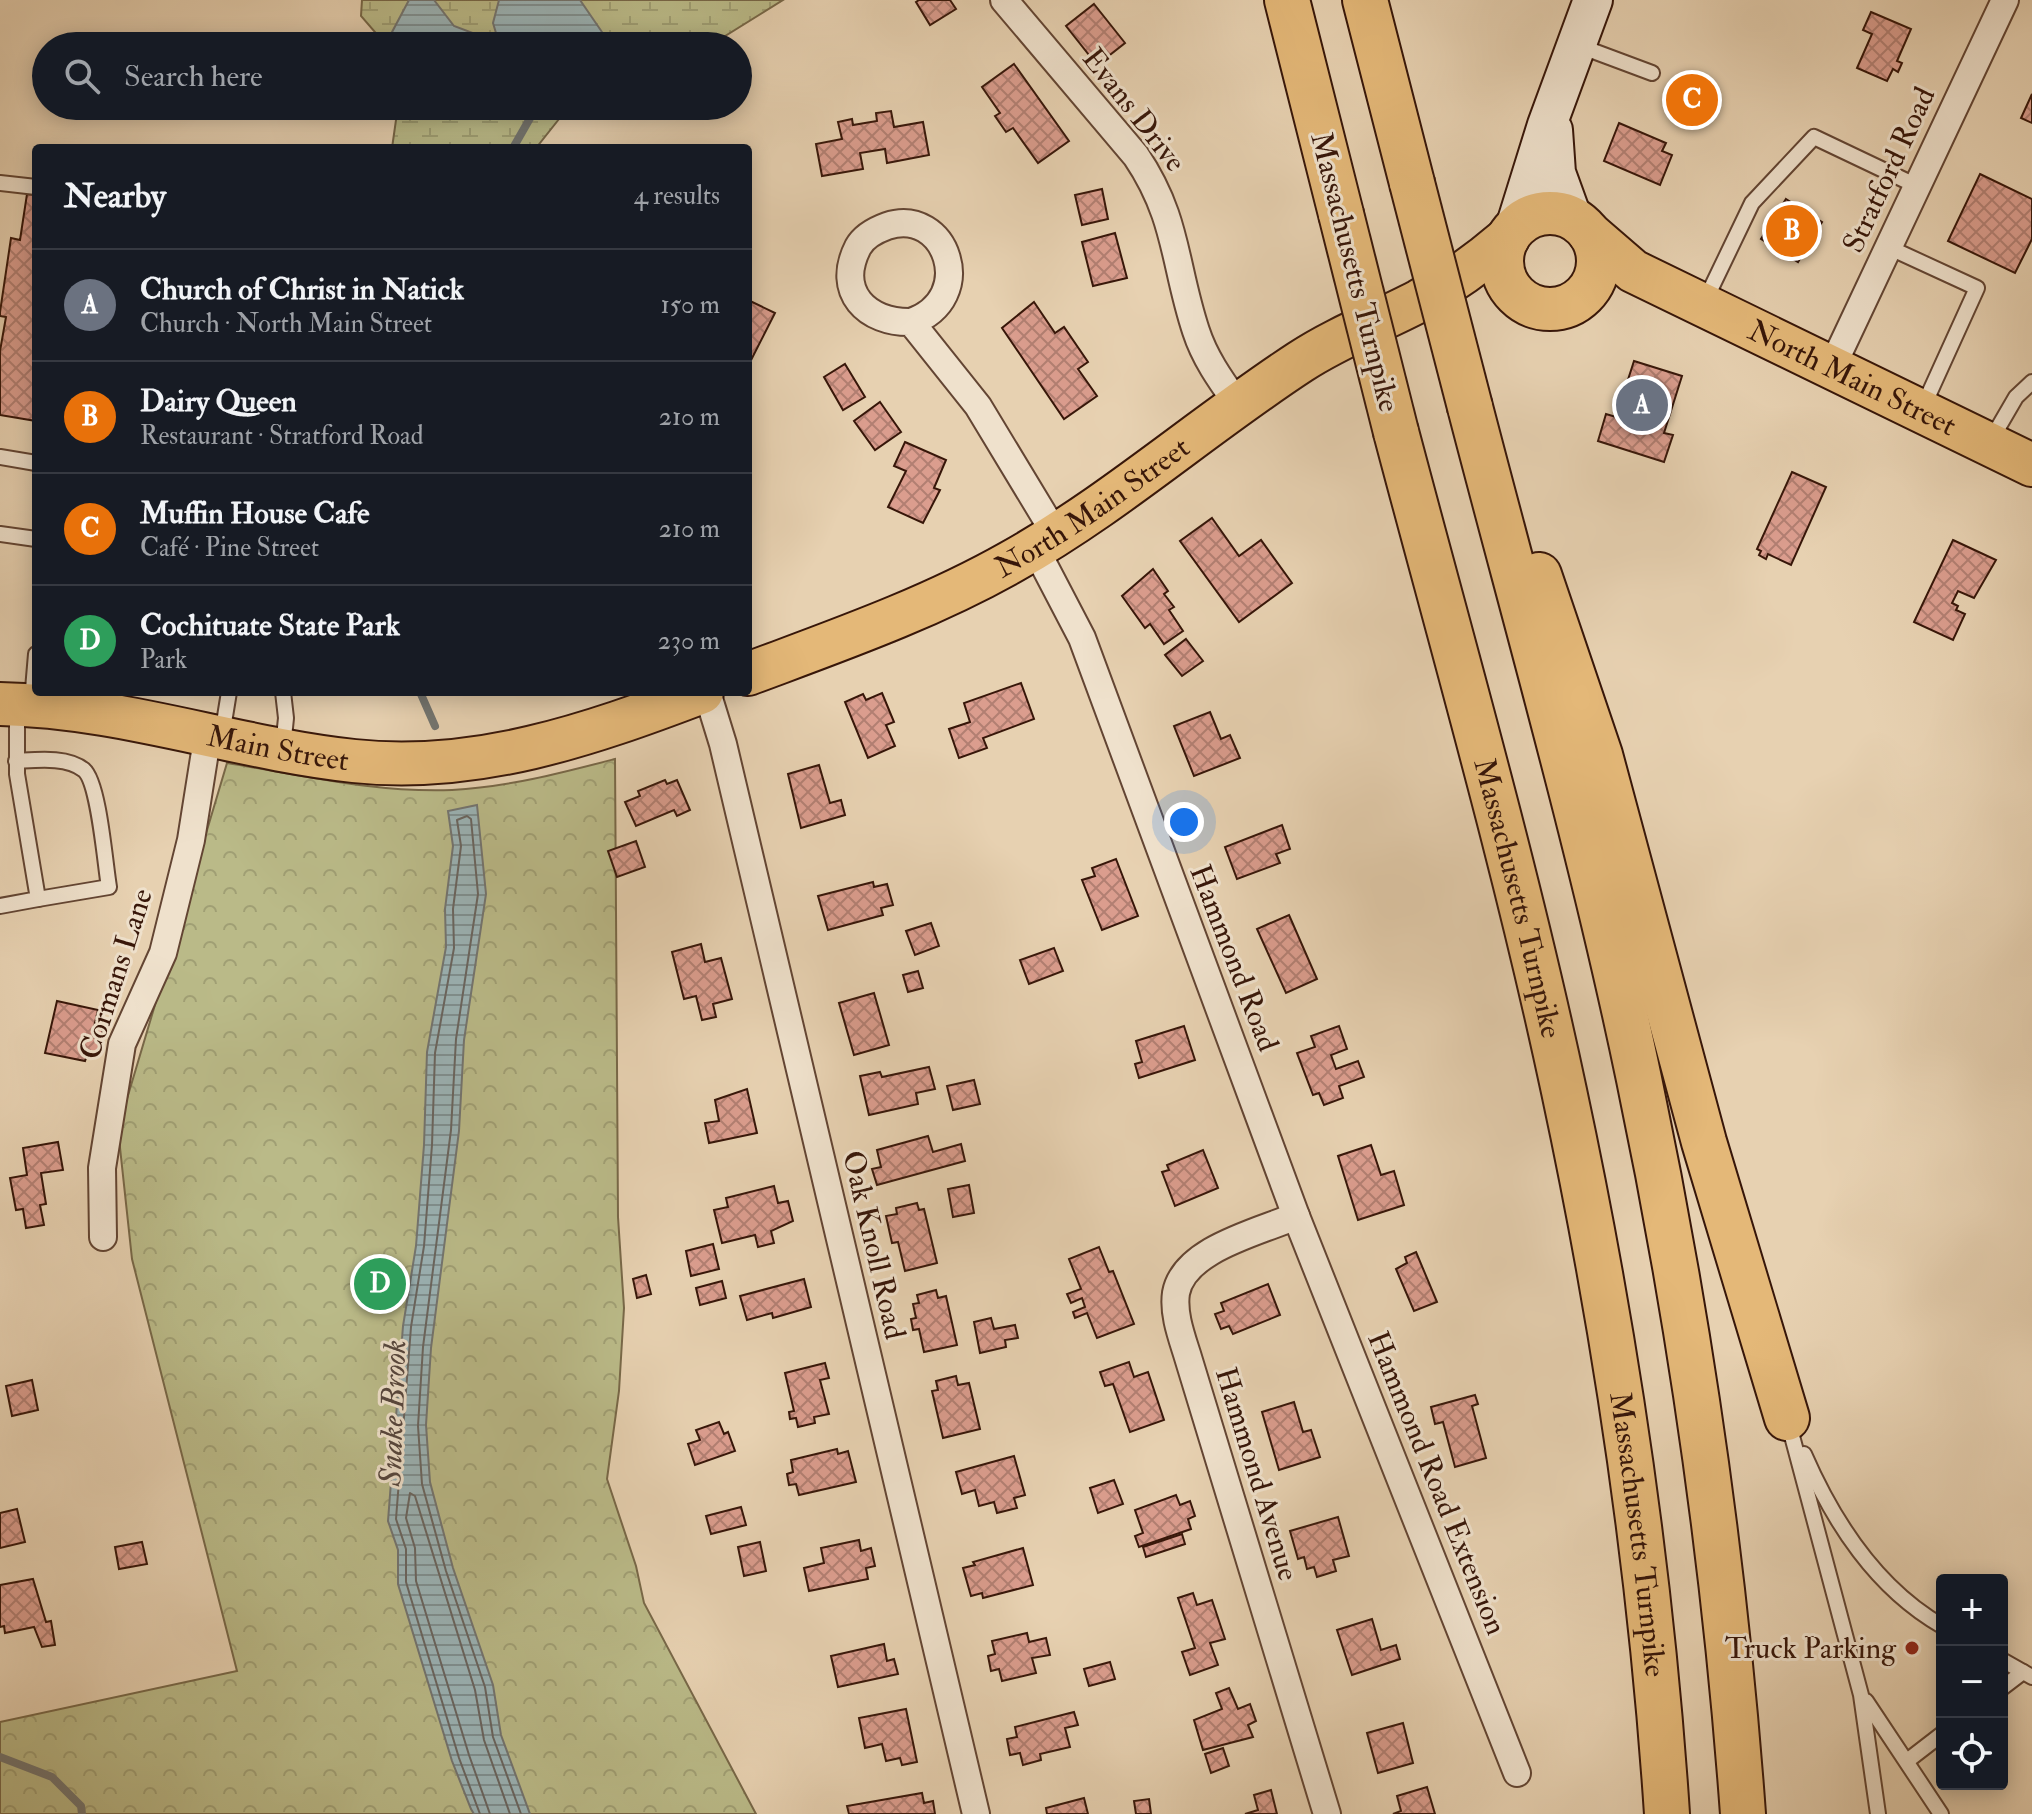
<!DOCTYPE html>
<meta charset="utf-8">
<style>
body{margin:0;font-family:"IM FELL Double Pica",serif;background:#20242c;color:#f1f3f6}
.controls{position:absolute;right:24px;bottom:24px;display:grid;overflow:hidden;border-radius:8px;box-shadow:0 4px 20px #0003}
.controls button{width:72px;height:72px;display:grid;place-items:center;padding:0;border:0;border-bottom:2px solid #363941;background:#171b24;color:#f1f3f6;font:40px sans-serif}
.you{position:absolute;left:1184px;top:822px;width:28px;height:28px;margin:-20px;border:6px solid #fff;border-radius:50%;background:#1a73e8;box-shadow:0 0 0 12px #1a73e833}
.badge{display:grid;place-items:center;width:52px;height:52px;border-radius:50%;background:#c59692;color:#fff;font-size:26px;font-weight:700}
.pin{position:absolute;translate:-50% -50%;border:4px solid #fff;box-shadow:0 2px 8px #0006}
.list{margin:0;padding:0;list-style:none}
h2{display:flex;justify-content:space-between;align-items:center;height:104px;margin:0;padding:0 32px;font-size:34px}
h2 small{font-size:26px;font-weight:400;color:#9ea1a6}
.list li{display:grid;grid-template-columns:52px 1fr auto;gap:24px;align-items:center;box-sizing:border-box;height:112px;padding:0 32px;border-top:2px solid #363941}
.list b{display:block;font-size:30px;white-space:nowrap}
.list p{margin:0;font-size:26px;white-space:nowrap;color:#9ea1a6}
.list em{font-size:26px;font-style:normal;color:#9ea1a6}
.icon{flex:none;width:44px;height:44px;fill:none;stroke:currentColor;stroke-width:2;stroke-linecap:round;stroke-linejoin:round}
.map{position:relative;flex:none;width:2032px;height:1814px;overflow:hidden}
.search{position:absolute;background:#171b24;box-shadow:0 4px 20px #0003;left:32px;top:32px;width:720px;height:88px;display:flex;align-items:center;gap:20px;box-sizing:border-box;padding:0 28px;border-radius:44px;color:#9ea1a6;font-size:30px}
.panel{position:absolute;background:#171b24;box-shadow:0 4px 20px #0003;left:32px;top:144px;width:720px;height:552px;border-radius:8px}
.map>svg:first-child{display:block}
.forest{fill:url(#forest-crowns);stroke:#786848;stroke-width:2}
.wetland{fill:url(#wetland-marsh);stroke:#786848;stroke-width:2}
.water{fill:url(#water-rules);stroke:#737571;stroke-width:2}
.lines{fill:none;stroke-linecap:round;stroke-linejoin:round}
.shore{stroke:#696560;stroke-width:2}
.stream{stroke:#737571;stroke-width:8}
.building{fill:url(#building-cross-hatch);stroke:#371609;stroke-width:2}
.lane-casing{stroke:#634533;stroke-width:18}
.street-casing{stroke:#634533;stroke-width:30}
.secondary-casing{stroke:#371609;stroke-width:42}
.primary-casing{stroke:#371609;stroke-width:46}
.highway-casing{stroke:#371609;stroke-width:48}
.lane{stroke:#efe1cc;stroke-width:14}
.street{stroke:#efe1cc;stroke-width:26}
.secondary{stroke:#efe1cc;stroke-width:38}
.primary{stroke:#e4b878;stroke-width:42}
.highway{stroke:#e4b878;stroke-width:44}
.highway-bridge-casing{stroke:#371609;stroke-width:48;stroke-linecap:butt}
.highway-bridge{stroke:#e4b878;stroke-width:44}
.poi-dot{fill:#8f2418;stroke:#efe1cc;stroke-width:3}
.labels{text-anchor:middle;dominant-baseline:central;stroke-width:6;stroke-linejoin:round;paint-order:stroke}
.street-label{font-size:30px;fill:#371609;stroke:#efe1cc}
.poi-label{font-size:30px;fill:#371609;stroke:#efe1cc;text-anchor:end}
.water-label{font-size:32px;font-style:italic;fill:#55453d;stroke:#efe1cc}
</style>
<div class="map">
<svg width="2032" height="1814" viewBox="0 0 2032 1814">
<defs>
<pattern id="forest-crowns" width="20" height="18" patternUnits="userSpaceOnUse" patternTransform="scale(2)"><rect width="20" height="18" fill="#baba88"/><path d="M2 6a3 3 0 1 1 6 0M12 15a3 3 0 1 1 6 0" fill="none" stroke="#a09f74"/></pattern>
<pattern id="wetland-marsh" width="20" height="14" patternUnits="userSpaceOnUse" patternTransform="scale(2)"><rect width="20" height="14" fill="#baba88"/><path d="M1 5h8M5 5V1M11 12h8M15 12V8" fill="none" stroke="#a09f74"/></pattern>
<pattern id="water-rules" width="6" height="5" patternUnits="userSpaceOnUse" patternTransform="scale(2)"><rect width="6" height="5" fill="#9bb4b7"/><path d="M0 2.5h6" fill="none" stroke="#7f9193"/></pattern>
<pattern id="building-cross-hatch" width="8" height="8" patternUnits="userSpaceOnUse" patternTransform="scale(2)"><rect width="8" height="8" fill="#db9d8e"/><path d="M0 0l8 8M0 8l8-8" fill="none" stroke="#b27f72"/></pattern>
</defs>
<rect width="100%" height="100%" fill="#e7d1b1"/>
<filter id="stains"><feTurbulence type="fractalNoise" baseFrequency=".0025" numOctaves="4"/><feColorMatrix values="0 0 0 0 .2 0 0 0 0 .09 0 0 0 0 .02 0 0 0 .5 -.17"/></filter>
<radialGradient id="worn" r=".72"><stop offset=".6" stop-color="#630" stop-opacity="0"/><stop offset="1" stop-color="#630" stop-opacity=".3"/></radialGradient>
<!-- forest -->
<path class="forest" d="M615,759l3,458 6,91 -5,83 -12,88 29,87 8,37 112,211h-756v-92l237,-51 -105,-412 -14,-130 109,-366c74,12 150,30 225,27 56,-3 109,-17 163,-31z"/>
<!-- wetland -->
<g class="wetland">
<polygon points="362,0 783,0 709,46 387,46 361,16"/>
<polygon points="398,106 582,106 563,114 536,148 392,148"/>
</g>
<!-- water -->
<g class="water">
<polygon points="409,0 434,0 454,26 499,43 493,23 499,0 580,0 602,32 604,46 394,46 391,34"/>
<polygon points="516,106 571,106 535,114"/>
<polygon points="477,805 486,894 464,1040 459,1131 431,1348 426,1425 430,1482 453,1568 493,1685 501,1735 530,1814 474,1814 471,1809 452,1761 398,1584 398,1550 388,1521 403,1326 416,1246 424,1145 427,1052 446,947 445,909 453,846 448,811"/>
</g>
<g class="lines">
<!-- shore -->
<g class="shore">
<polyline points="480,1814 459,1758 406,1582 406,1549 396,1519 411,1327 424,1246 432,1145 435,1053 454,948 453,909 461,846 457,820 467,816 471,819 478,894 456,1039 451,1130 423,1347 418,1426 422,1484 446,1571 485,1687 493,1737 521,1814"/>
<polyline points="490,1814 469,1755 416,1581 415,1548 406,1518 410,1493 415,1496 475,1690 484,1740 510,1814"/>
</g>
<!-- stream -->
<g class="stream">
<polyline points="513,148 537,106"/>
<polyline points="420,692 435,726"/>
<polyline points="0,1757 52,1777 81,1806 82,1814"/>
</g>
</g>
<!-- building -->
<g class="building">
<polygon points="919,0 950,0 956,9 930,25 916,2"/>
<polygon points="1094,4 1125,43 1097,65 1066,26"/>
<polygon points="1871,12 1911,29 1897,61 1902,63 1898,72 1893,69 1887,81 1857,68 1872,34 1863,30"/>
<polygon points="1014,64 1069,141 1038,163 1013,128 1006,132 995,116 1000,113 982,87"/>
<polygon points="1686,80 1710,90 1699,119 1675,109"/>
<polygon points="2032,94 2032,123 2021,118"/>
<polygon points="891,111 894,127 923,122 929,155 887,163 885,149 860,153 863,169 822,176 816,144 842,139 838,122 852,119 853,125 877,121 876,113"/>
<polygon points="1619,123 1666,143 1662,151 1672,155 1660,185 1604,161"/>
<polygon points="1980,174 2032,199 2032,239 2015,273 1948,241"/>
<polygon points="1102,189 1108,219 1082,225 1075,195"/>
<polygon points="27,194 36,195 36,421 0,415 0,351 6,317 0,316 0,312 11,238 20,240"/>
<polygon points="1786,199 1822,222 1798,262 1761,239"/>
<polygon points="1115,233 1127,278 1093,286 1082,242"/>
<polygon points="748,300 775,313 748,366"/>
<polygon points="1034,302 1055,333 1064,327 1088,362 1078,369 1097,396 1064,419 1002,328"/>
<polygon points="1634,361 1682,376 1664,433 1673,435 1664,462 1598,441 1606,414 1616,417"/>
<polygon points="845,364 865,397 843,410 824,377"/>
<polygon points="880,402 901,432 875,450 854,421"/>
<polygon points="905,442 946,460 934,488 940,490 923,523 888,507 906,471 894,466"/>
<polygon points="1792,472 1826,487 1791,565 1768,554 1766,559 1759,555 1761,551 1757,549"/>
<polygon points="1212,518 1239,556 1261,540 1292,583 1239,622 1180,541"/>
<polygon points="1953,540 1996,560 1974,598 1958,591 1952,603 1958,606 1956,610 1965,614 1953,640 1914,622"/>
<polygon points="1153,569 1168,591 1164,594 1174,607 1169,610 1183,631 1164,644 1150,624 1145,628 1122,596"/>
<polygon points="1186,639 1203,661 1182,676 1165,655"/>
<polygon points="1021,683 1034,719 983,738 987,748 959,758 949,729 970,722 964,703"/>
<polygon points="882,693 894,722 886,725 895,746 868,758 845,702 863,694 866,700"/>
<polygon points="1210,712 1221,739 1230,735 1240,758 1194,776 1174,726"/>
<polygon points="819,765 830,803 841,800 845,815 801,828 788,774"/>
<polygon points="665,780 667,784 677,780 690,810 677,816 674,810 636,826 625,802 640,796 638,791"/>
<polygon points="1282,825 1290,849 1276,854 1280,863 1237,879 1225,847"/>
<polygon points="636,841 645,867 617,877 608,851"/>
<polygon points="1116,859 1138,916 1102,930 1082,880 1095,876 1092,868"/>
<polygon points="873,882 874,887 887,884 893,905 881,908 883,915 828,930 818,896"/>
<polygon points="1289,915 1317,979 1286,993 1257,929"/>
<polygon points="931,923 939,946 915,955 906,931"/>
<polygon points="701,944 705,962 721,958 732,999 713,1004 716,1017 702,1020 696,996 684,999 672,952"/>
<polygon points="1054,948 1063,971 1029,984 1020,960"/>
<polygon points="918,971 923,988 908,992 903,975"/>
<polygon points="874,993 889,1045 854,1055 839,1003"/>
<polygon points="57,1001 98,1010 94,1027 103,1029 97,1057 87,1055 85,1061 45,1053"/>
<polygon points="1184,1026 1195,1060 1139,1078 1135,1064 1142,1062 1136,1041"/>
<polygon points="1339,1026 1347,1049 1331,1055 1336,1069 1358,1061 1364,1077 1339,1086 1343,1098 1324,1105 1319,1093 1313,1095 1297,1053 1315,1047 1311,1036"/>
<polygon points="929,1067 935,1089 916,1093 918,1104 869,1115 860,1076 880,1072 882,1077"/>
<polygon points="974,1080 980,1104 953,1110 947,1086"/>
<polygon points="747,1089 757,1133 709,1143 705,1123 719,1121 715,1100"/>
<polygon points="928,1136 933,1152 961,1144 965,1161 877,1185 872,1169 881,1167 877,1150"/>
<polygon points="58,1142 63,1170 41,1173 46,1204 40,1205 44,1225 26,1228 23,1209 16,1210 10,1178 27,1175 23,1148"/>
<polygon points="1371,1145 1381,1175 1394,1171 1404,1205 1358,1220 1338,1156"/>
<polygon points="1203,1150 1218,1188 1175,1206 1162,1172 1169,1170 1167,1165"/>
<polygon points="969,1185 974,1213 953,1217 948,1189"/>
<polygon points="774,1186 778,1203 788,1201 793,1221 771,1231 774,1243 758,1247 755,1235 722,1243 714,1210 728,1207 726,1198"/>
<polygon points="917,1203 919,1210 924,1209 937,1263 905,1271 898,1242 892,1243 886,1216 897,1214 896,1208"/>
<polygon points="713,1244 719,1269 691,1276 686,1251"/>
<polygon points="1099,1247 1109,1272 1113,1271 1134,1324 1097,1338 1087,1313 1075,1318 1073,1312 1085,1307 1082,1298 1071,1303 1067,1294 1081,1289 1069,1259"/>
<polygon points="1416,1252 1437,1302 1414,1311 1396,1269 1407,1263 1405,1257"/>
<polygon points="646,1275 651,1294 637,1298 633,1279"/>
<polygon points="804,1279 811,1307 773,1318 772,1313 747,1320 740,1296"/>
<polygon points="722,1281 726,1298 700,1305 696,1288"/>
<polygon points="1268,1284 1280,1315 1233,1334 1229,1326 1221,1329 1215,1314 1224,1311 1221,1303"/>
<polygon points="936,1290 938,1298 946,1296 957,1345 924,1352 919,1329 913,1330 911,1319 916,1318 913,1304 919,1303 917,1295"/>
<polygon points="991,1318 994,1329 1015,1325 1018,1338 1005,1340 1006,1347 980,1353 974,1322"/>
<polygon points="1129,1362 1134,1377 1148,1372 1164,1420 1130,1432 1113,1384 1105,1386 1100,1372"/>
<polygon points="825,1363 829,1378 820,1380 829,1414 814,1417 815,1423 798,1427 796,1418 790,1419 789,1412 794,1411 785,1373"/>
<polygon points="956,1376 958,1385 969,1383 980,1429 943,1438 932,1391 938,1390 936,1381"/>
<polygon points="32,1380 38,1410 12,1416 6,1386"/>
<polygon points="1475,1395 1478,1404 1472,1406 1486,1458 1455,1467 1443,1422 1435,1424 1431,1407"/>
<polygon points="1294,1402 1303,1432 1311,1430 1320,1457 1279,1470 1262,1412"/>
<polygon points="719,1422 724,1434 728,1432 735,1451 695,1465 688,1444 700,1440 696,1430"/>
<polygon points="837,1449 838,1454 848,1451 856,1482 799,1495 796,1484 789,1485 787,1474 793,1472 791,1460"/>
<polygon points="1014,1456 1025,1495 1014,1498 1017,1508 997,1513 994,1502 979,1506 975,1490 962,1494 956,1472"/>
<polygon points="1114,1480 1123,1504 1098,1513 1090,1488"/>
<polygon points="1176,1495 1180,1505 1190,1501 1195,1516 1188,1519 1191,1529 1139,1547 1135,1536 1143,1533 1135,1510"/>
<polygon points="741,1507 746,1525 711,1534 706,1516"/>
<polygon points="17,1509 25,1542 0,1548 0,1513"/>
<polygon points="1338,1517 1349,1556 1333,1560 1336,1571 1317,1577 1314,1567 1307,1569 1304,1557 1298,1559 1290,1531"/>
<polygon points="1182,1534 1185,1544 1146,1557 1143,1547"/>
<polygon points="859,1540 861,1551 871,1548 875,1566 866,1568 868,1579 809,1591 804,1568 824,1563 821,1548"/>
<polygon points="142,1542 147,1564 119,1569 115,1547"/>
<polygon points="760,1542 766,1571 744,1576 738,1547"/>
<polygon points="1023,1548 1033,1585 983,1598 982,1593 971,1596 963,1568 975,1565 973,1562"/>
<polygon points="33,1579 46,1622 51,1621 55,1645 42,1647 34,1627 5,1633 4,1626 0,1627 0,1585"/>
<polygon points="1193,1593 1197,1605 1212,1600 1225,1639 1210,1643 1218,1665 1190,1675 1182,1652 1195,1648 1178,1598"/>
<polygon points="1372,1619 1381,1650 1396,1645 1400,1659 1352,1675 1337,1630"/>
<polygon points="1027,1633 1029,1642 1046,1638 1050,1655 1032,1658 1036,1673 1002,1681 999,1669 991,1671 988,1656 995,1654 992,1641"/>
<polygon points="884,1644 887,1661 894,1659 898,1674 838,1687 831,1656"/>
<polygon points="1110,1662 1115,1679 1089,1686 1084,1669"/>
<polygon points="1229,1688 1238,1709 1250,1704 1256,1721 1248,1725 1253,1737 1203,1750 1194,1720 1222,1709 1216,1693"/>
<polygon points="906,1709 917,1762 902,1765 900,1758 886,1761 882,1744 865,1748 859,1718"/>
<polygon points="1074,1712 1078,1725 1065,1728 1070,1747 1040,1754 1041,1760 1023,1765 1020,1753 1010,1755 1007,1739 1017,1737 1015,1727"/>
<polygon points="1403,1723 1413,1763 1378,1773 1367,1733"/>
<polygon points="1223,1748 1229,1766 1211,1773 1205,1754"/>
<polygon points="1427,1787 1435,1814 1393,1814 1401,1811 1397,1796"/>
<polygon points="1271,1790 1277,1814 1245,1814 1258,1810 1254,1795"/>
<polygon points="922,1793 924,1803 933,1801 935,1814 849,1814 847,1806"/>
<polygon points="1084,1798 1088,1814 1047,1814 1046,1808"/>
<polygon points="1149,1799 1151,1814 1136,1814 1134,1801"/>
</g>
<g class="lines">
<!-- lane casing -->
<g class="lane-casing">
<g id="lane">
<polyline points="1577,45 1652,73"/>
<polyline points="0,183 36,187"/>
<polyline points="1888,247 1977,288 1923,407"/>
<polyline points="1704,303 1752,203 1814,137 1917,186"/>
<polyline points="1991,440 2016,397 2032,382"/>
<polyline points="0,457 36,463"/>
<polyline points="0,534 36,539"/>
<polyline points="283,692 286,718 283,747"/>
<polyline points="32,701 36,654"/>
<polyline points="222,735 229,692"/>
<path d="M16,761c20,-1 51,-5 68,9 15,13 21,94 25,117l-71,12"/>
<polyline points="0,906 38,899 17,774 17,709"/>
<polyline points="1788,1421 1861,1695 1878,1814"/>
<path d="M1804,1454c30,69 72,134 138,172"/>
<polyline points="2002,1660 2032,1677"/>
<polyline points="2002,1688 2023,1672"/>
<polyline points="1866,1701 1941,1814"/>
<polyline points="1907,1761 1942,1734"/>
</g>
</g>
<!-- street casing -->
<g class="street-casing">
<g id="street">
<path d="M1004,0l132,156c42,62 38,109 60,175 9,28 26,51 43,75"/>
<path d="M911,322c68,-24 35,-116 -24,-96 -11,4 -23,10 -29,21 -23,45 9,76 53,75l67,84 78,129"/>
<polyline points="1832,367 2005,0"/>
<polyline points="1035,548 1082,638 1296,1216 1517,1773"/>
<polyline points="707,692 723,744 976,1814"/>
<path d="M1296,1216c-37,16 -112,33 -120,77 -3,20 5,42 11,61l140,460"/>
<polyline points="103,1237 102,1168 122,1044 163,953 191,840 208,733"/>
</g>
</g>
<!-- secondary casing -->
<g class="secondary-casing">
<g id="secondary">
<polyline points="1553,130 1556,173 1573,220"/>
<polyline points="1514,231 1547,125 1593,0"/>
</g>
</g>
<!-- primary casing -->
<g class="primary-casing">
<g id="primary">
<circle cx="1550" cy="261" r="48"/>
<path id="s1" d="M1589,233l44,38 399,194"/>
<path id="s2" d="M748,674c88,-33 180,-65 263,-112 102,-57 191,-136 289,-200 38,-25 79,-40 119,-61 32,-18 61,-39 89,-63"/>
<path id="s3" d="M0,704c121,2 234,44 354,57 122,13 235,-26 348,-69"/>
</g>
</g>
<!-- highway casing -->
<g class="highway-casing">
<g id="highway">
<polyline points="1287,0 1341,214"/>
<polyline points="1365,0 1412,183"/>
<path d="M1470,407c58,223 122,446 169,672 51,243 86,487 104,735"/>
<path id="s4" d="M1396,432c58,219 121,438 168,659 51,238 87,480 103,723"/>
<polyline points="1539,575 1600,755 1704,1142 1787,1418"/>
</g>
</g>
<!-- lane -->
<use href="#lane" class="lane"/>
<!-- street -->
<use href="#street" class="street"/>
<!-- secondary -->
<use href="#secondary" class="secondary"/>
<!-- primary -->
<use href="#primary" class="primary"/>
<!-- highway -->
<use href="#highway" class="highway"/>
<!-- highway-bridge casing -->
<g class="highway-bridge-casing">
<g id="highway-bridge">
<polyline points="1412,183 1470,407"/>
<polyline points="1341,214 1396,432"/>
</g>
</g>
<!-- highway-bridge -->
<use href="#highway-bridge" class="highway-bridge"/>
</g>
<!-- markers -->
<circle class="poi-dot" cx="1912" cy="1648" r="8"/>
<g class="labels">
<!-- street labels -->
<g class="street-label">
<text transform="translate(1134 110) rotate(52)">Evans Drive</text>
<text transform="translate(1889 170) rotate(-65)">Stratford Road</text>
<text transform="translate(1355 272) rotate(76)">Massachusetts Turnpike</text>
<text stroke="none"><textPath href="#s1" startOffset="302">North Main Street</textPath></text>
<text stroke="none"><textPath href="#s2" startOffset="384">North Main Street</textPath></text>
<text stroke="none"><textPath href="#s3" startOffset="282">Main Street</textPath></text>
<text stroke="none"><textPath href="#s4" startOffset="482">Massachusetts Turnpike</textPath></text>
<text transform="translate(1234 958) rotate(69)">Hammond Road</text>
<text transform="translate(116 974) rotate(-72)">Cormans Lane</text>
<text transform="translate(874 1245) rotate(77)">Oak Knoll Road</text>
<text transform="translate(1257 1474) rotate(73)">Hammond Avenue</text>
<text transform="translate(1437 1483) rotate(68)">Hammond Road Extension</text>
<text stroke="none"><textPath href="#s4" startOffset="1130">Massachusetts Turnpike</textPath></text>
</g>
<!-- poi labels -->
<g class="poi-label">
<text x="1896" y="1648">Truck Parking</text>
</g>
<!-- water labels -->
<g class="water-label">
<text transform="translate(393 1413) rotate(-88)">Snake Brook</text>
</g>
</g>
<rect width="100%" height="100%" filter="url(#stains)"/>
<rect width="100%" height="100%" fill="url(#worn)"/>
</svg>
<div class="controls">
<button>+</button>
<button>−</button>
<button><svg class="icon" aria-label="locate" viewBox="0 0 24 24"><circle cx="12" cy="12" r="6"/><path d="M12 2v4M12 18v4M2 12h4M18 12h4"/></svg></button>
</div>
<div class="you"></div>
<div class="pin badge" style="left:1642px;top:405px;background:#6b7280">A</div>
<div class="pin badge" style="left:1792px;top:231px;background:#e8710a">B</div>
<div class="pin badge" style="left:1692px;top:100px;background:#e8710a">C</div>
<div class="pin badge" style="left:380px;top:1284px;background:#2e9e5b">D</div>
<div class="search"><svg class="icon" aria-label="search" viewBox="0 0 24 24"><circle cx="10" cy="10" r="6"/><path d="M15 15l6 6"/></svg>Search here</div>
<section class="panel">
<h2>Nearby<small>4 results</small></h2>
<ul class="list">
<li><span class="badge" style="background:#6b7280">A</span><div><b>Church of Christ in Natick</b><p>Church · North Main Street</p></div><em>150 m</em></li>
<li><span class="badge" style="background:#e8710a">B</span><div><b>Dairy Queen</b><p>Restaurant · Stratford Road</p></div><em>210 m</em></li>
<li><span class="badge" style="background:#e8710a">C</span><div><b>Muffin House Cafe</b><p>Café · Pine Street</p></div><em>210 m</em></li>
<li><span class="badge" style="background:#2e9e5b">D</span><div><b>Cochituate State Park</b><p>Park</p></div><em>230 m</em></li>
</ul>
</section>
</div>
